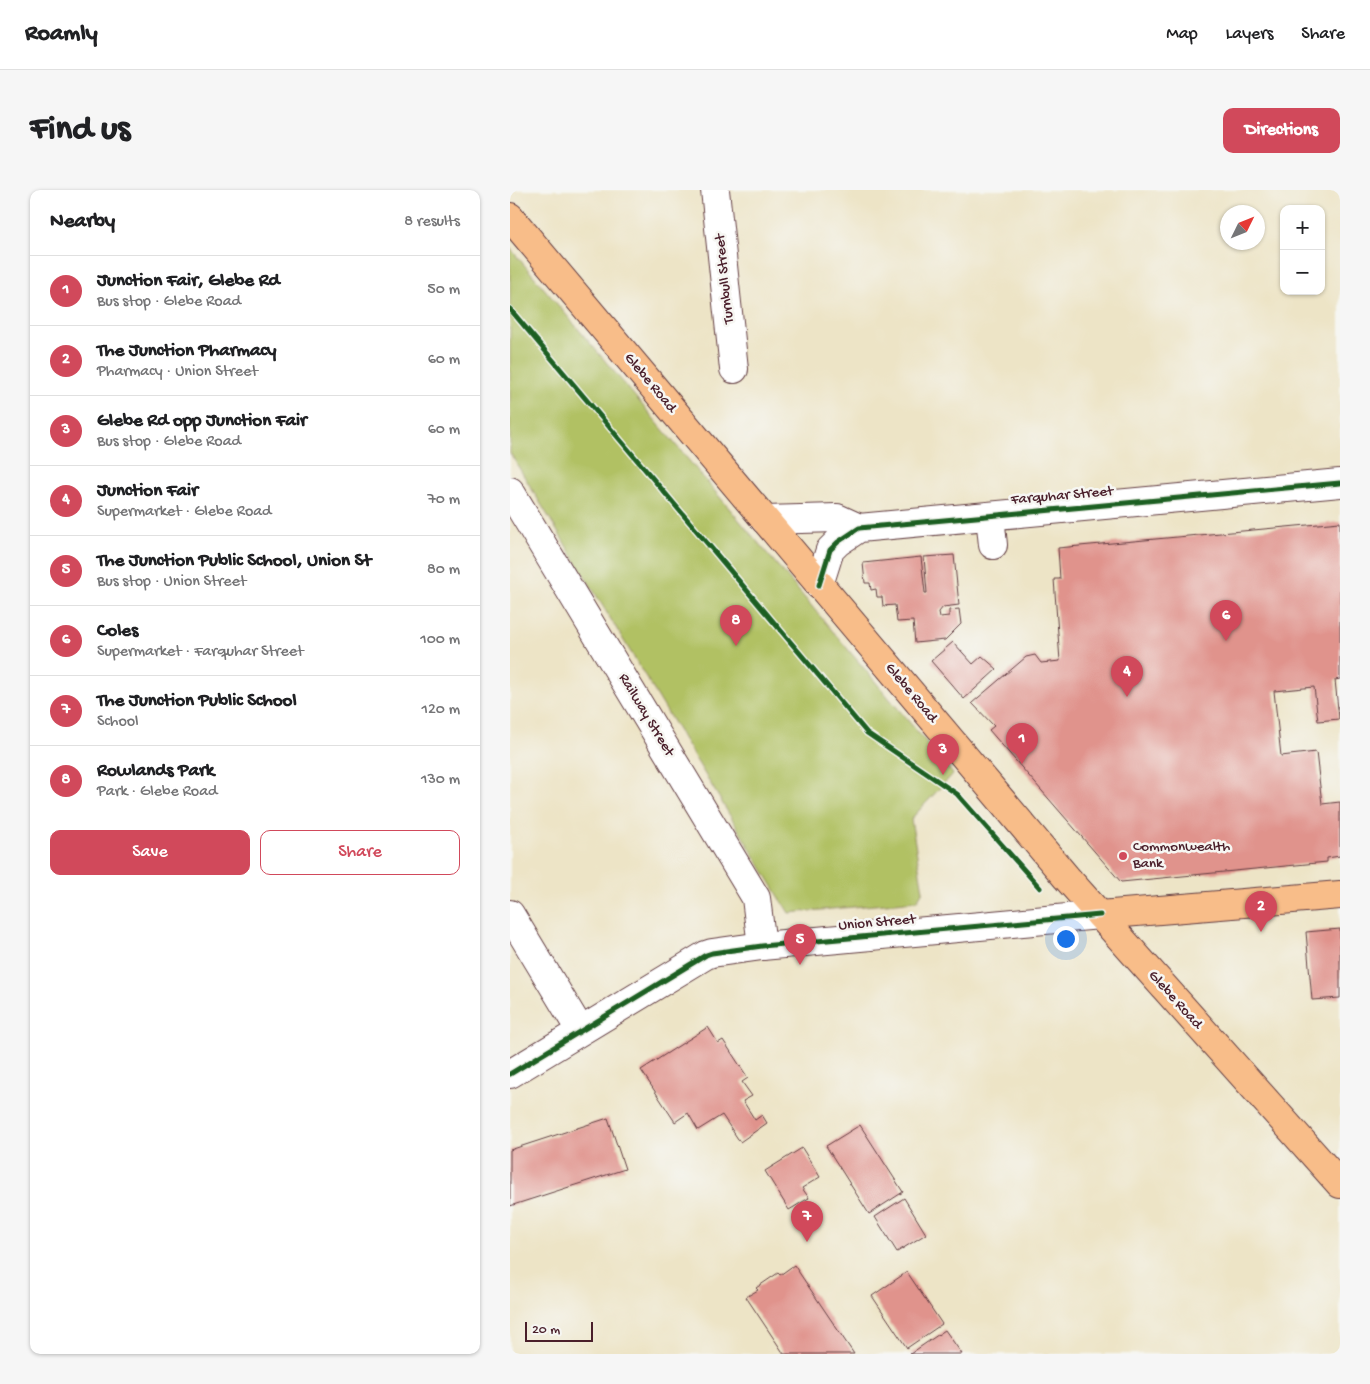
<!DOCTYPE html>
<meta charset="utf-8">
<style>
body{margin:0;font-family:"Gochi Hand",sans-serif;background:#f6f6f6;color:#202124}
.controls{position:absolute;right:15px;top:15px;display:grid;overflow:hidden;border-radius:10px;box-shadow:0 1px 4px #0004}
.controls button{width:45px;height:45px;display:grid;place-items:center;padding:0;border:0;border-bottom:1px solid #e0e0e0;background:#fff;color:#202124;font:25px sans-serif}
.compass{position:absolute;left:710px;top:15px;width:45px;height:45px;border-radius:50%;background:#fff;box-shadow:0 1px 4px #0004;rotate:47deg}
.scale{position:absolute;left:15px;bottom:12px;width:68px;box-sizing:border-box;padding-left:5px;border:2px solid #4a1f2b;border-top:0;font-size:14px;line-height:18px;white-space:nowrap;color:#4a1f2b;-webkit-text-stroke:4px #f6f6f2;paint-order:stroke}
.you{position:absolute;left:555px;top:748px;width:18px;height:18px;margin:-12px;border:4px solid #fff;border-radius:50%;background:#1a73e8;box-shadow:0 0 0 8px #1a73e833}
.badge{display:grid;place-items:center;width:32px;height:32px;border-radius:50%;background:#d1495b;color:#fff;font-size:16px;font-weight:700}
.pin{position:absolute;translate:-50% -41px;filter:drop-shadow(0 1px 2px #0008)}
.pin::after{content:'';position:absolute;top:26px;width:18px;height:15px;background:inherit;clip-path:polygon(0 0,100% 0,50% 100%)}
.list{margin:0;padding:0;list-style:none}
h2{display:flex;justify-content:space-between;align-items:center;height:65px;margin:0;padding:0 20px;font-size:21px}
h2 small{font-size:16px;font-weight:400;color:#757577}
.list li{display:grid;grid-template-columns:32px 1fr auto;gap:15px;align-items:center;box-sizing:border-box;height:70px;padding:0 20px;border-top:1px solid #e0e0e0}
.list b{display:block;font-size:19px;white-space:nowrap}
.list p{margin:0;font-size:16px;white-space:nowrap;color:#757577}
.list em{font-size:16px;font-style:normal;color:#757577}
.actions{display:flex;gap:10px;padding:15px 20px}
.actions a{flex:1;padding:11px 0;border:1px solid #d1495b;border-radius:10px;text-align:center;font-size:18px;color:#d1495b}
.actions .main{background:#d1495b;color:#fff}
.map{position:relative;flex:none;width:830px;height:1164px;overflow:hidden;border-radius:10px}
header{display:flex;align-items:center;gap:30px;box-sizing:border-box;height:70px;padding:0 25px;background:#fff;border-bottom:1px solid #e0e0e0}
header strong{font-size:24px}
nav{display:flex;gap:28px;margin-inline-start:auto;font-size:18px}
.intro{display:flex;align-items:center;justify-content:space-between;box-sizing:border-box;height:120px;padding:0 30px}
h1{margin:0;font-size:35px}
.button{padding:12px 22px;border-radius:10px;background:#d1495b;color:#fff;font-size:18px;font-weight:700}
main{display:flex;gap:30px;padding:0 30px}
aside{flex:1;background:#fff;border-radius:10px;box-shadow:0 1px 4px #0004}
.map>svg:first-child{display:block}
.green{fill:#b1c164;stroke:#7e7048}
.building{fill:#e0938c}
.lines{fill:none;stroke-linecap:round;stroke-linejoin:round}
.minor-casing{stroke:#623d42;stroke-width:30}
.major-casing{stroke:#623d42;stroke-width:30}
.minor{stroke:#fff;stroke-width:28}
.major{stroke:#f8bd89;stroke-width:28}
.cycleway-casing{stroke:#f6f6f2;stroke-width:8}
.cycleway{stroke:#1b5e20;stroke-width:5}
.poi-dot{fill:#d1495b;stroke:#f6f6f2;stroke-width:2}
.labels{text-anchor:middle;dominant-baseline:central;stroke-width:5;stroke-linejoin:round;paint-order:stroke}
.street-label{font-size:15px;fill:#4a1f2b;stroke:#f6f6f2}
.poi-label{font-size:15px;fill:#4a1f2b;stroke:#f6f6f2;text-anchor:start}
</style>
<header>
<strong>Roamly</strong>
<nav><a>Map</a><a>Layers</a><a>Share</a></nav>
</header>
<div class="intro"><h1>Find us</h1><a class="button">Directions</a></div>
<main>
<aside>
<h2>Nearby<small>8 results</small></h2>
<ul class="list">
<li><span class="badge">1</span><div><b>Junction Fair, Glebe Rd</b><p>Bus stop · Glebe Road</p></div><em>50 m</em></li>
<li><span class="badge">2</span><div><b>The Junction Pharmacy</b><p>Pharmacy · Union Street</p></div><em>60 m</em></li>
<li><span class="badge">3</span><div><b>Glebe Rd opp Junction Fair</b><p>Bus stop · Glebe Road</p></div><em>60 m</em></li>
<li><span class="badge">4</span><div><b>Junction Fair</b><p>Supermarket · Glebe Road</p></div><em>70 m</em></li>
<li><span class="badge">5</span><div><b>The Junction Public School, Union St</b><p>Bus stop · Union Street</p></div><em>80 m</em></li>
<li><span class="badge">6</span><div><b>Coles</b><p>Supermarket · Farquhar Street</p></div><em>100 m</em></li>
<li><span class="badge">7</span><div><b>The Junction Public School</b><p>School</p></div><em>120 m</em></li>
<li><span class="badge">8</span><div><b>Rowlands Park</b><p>Park · Glebe Road</p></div><em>130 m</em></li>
</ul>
<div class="actions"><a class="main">Save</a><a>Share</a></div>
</aside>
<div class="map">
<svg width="830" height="1164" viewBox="0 0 830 1164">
<rect width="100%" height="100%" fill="#f6f6f2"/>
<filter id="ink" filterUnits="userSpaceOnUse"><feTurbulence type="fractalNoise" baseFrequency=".02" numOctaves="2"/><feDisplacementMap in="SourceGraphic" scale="10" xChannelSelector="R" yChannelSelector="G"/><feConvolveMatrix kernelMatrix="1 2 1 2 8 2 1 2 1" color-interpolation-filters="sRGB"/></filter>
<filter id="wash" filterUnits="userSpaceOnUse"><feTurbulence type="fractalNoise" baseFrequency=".0096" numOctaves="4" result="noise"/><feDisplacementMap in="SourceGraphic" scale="20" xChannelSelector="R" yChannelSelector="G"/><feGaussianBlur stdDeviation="1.12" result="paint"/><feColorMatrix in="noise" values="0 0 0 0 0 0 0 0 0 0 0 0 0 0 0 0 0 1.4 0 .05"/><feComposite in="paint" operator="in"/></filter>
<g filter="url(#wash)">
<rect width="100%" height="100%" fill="#ede4c6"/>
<!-- green -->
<polygon class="green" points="0,58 443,584 401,629 413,701 407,711 279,723 0,263"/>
<g id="blocks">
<!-- building -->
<g class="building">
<polygon points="830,332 830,489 825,490 829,529 808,531 804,497 764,501 771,566 806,562 812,614 830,612 830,666 817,668 817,672 611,692 479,540 484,536 462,513 516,467 525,465 531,473 550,471 544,389 550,389 548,358"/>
<polygon points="444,365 449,415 433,417 429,422 430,427 439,426 439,420 449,419 451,434 435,450 405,453 403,431 387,432 385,415 373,416 372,407 367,407 366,399 361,400 360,393 355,393 353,373 411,367 415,403 417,403 414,367"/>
<polygon points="443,452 463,474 472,466 487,479 454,509 421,471"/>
<polygon points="830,739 830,808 802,810 796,742"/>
<polygon points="198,837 208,853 213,850 238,888 232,892 242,906 233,911 245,930 252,925 257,933 230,952 212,925 188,940 178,923 165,932 131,880"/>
<polygon points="98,928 115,979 0,1016 0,960"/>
<polygon points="350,935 393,1002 359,1024 316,956"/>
<polygon points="292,958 310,987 292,998 299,1008 279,1020 255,981"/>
<polygon points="394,1008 416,1044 387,1062 365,1027"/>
<polygon points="284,1075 344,1164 274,1164 236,1107 248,1100 246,1098 268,1083 270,1085"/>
<polygon points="397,1082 432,1134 397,1158 362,1106"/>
<polygon points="435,1140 452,1164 400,1164"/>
</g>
</g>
</g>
<g filter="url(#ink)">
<use href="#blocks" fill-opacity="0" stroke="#623d42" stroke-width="1"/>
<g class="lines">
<!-- minor casing -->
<g class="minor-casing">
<g id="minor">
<polyline points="205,0 224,179"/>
<polyline points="0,301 246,708 252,756"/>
<polyline points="480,326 483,355"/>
<polyline points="255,330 327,328 349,338"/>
<polyline points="309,395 320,360 328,352 349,338 830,293"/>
<polyline points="0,724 70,840"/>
<polyline points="0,884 196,765 202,763 252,756 590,725"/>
</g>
</g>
<!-- major casing -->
<g class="major-casing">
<g id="major">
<polyline points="0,27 556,687 830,994"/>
<polyline points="590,725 830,705"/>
</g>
</g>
<!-- minor -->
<use href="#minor" class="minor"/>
<!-- major -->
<use href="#major" class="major"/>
<!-- cycleway casing -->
<g class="cycleway-casing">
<g id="cycleway">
<polyline points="0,119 357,543 447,604 530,698"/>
<polyline points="309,395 320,360 328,352 349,338 830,293"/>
<polyline points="0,884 196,765 202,763 252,756 590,725"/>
</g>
</g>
<!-- cycleway -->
<use href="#cycleway" class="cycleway"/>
</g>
</g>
<!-- markers -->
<circle class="poi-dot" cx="613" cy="666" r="5"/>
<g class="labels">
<!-- street labels -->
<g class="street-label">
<text transform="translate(215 89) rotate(-96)">Turnbull Street</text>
<text transform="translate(140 193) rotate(50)">Glebe Road</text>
<text transform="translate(552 306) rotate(-5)">Farquhar Street</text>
<text transform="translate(401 503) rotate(50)">Glebe Road</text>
<text transform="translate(136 525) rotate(59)">Railway Street</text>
<text transform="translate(367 733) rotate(-5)">Union Street</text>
<text transform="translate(665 810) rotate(48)">Glebe Road</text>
</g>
<!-- poi labels -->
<g class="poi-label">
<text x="623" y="657">Commonwealth<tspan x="623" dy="17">Bank</tspan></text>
</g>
</g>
</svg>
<div class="controls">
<button>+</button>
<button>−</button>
</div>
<svg class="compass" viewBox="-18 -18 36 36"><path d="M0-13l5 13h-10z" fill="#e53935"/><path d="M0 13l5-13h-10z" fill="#757577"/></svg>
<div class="scale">20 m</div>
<div class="you"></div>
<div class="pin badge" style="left:512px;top:574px">1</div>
<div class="pin badge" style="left:751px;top:742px">2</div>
<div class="pin badge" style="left:433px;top:585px">3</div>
<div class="pin badge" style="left:617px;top:507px">4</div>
<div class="pin badge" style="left:290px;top:775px">5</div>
<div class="pin badge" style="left:716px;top:451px">6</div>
<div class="pin badge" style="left:297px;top:1052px">7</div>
<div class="pin badge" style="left:226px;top:456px">8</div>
</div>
</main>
